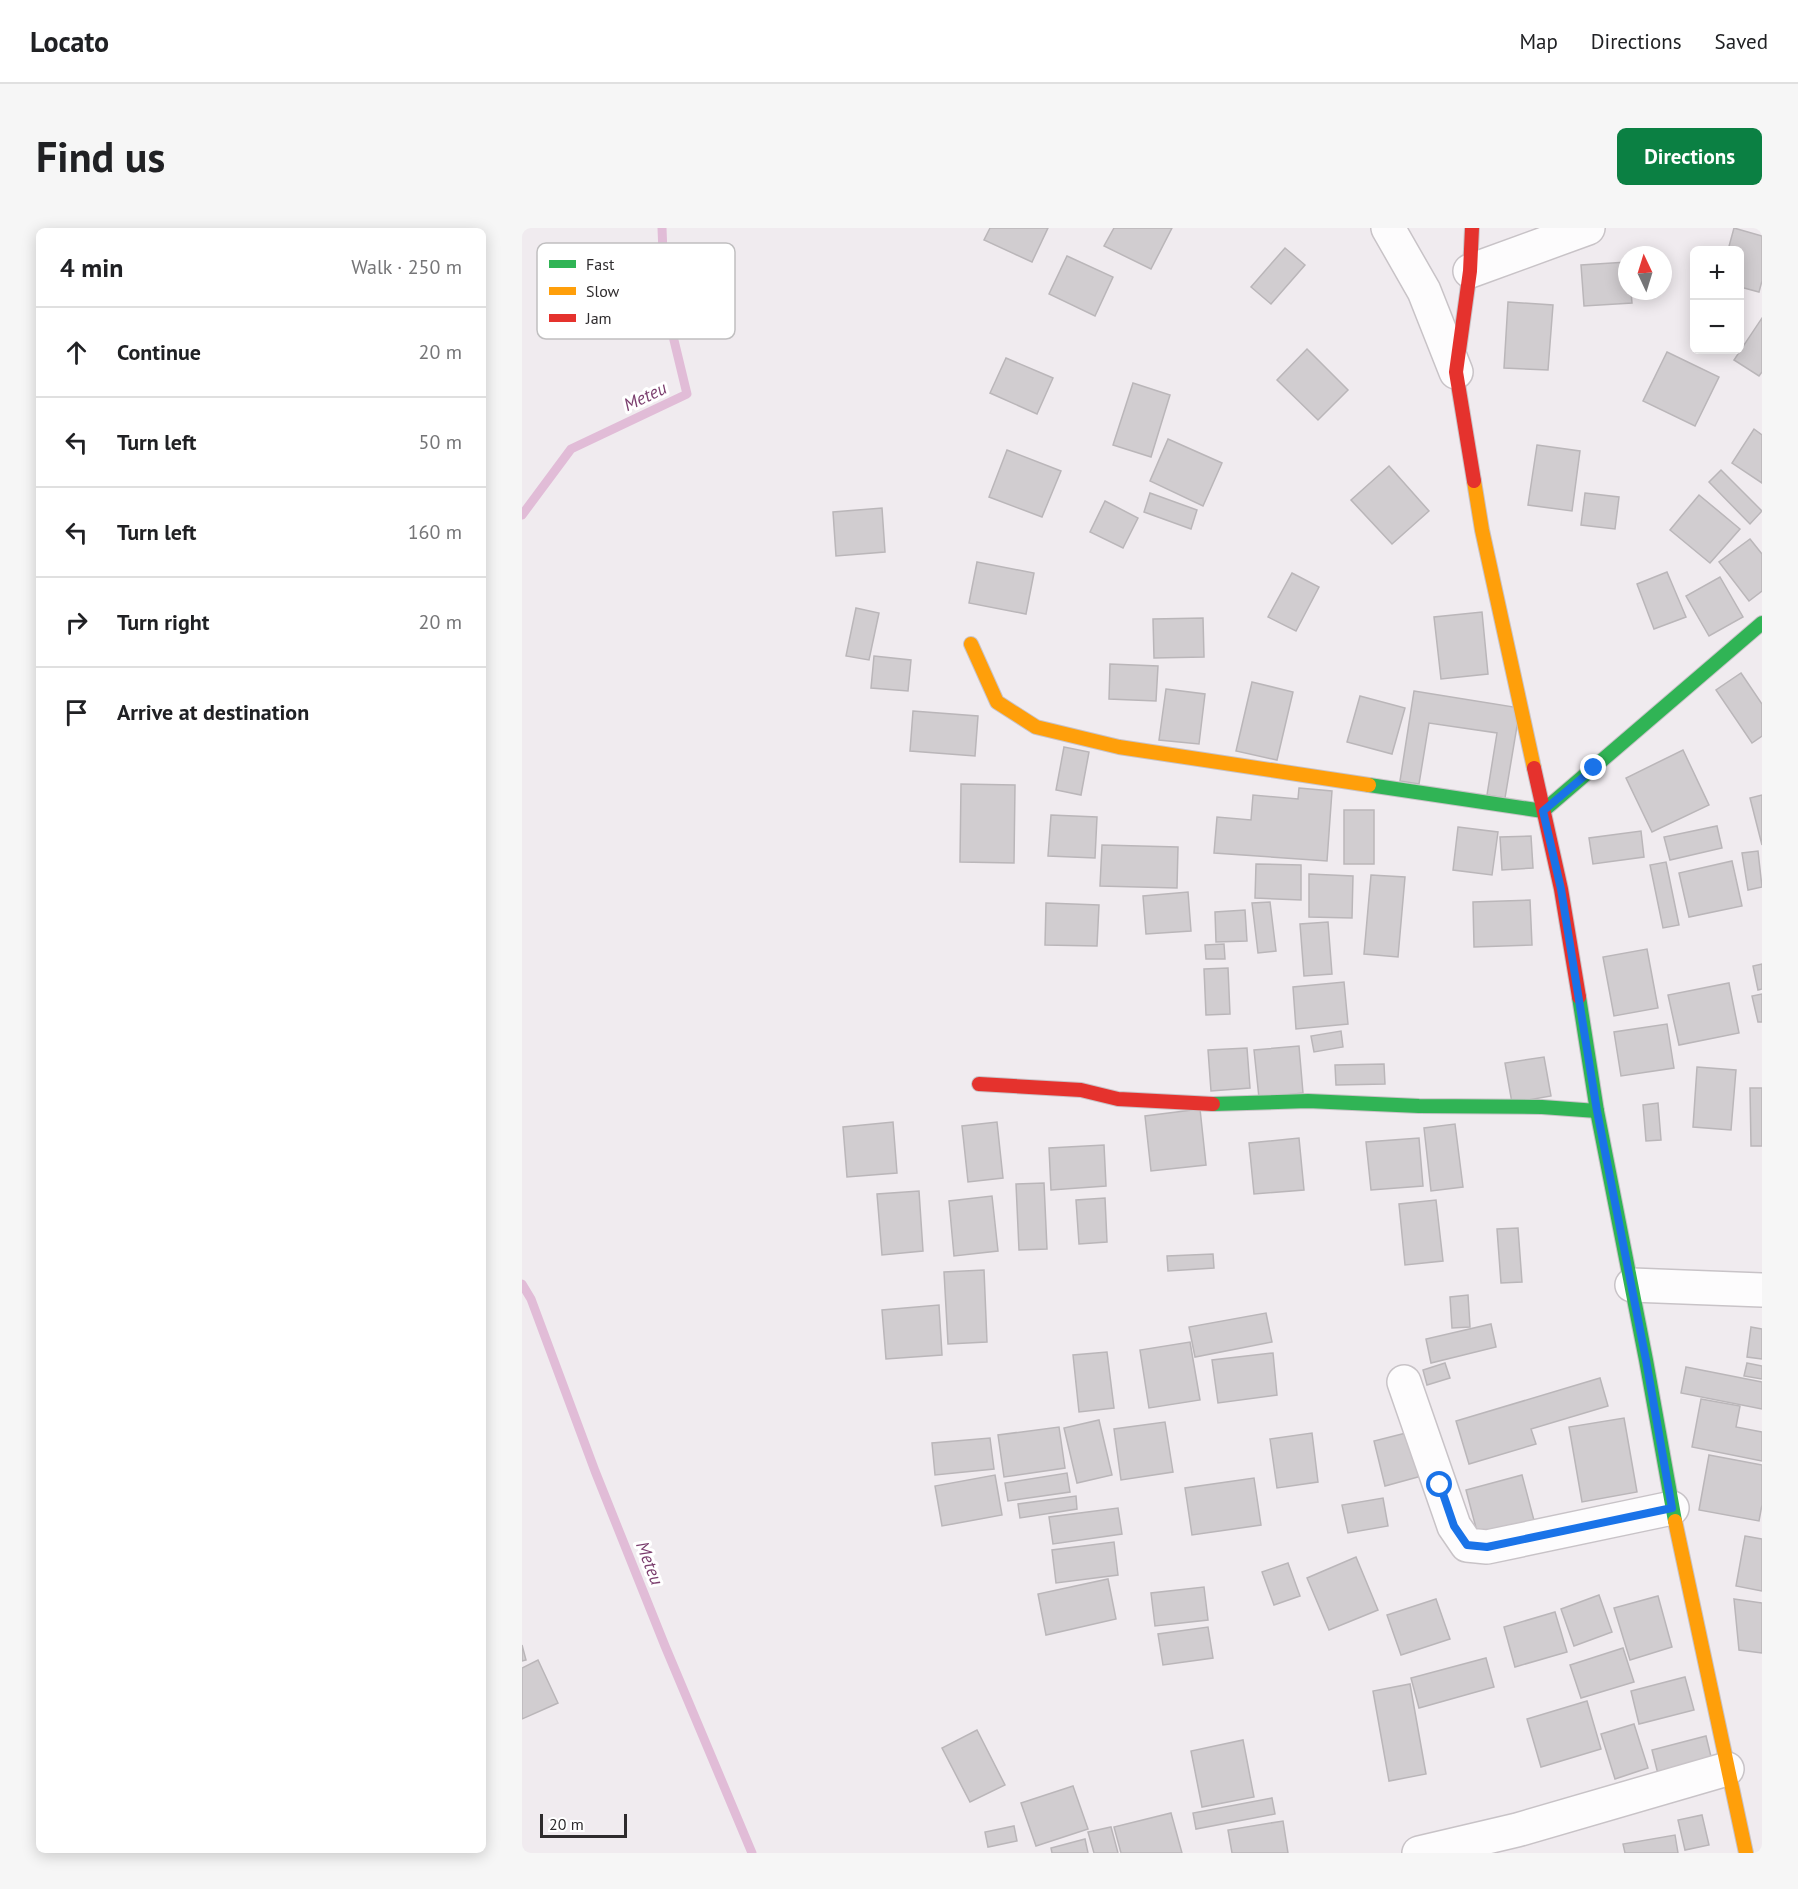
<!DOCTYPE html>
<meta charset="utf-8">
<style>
body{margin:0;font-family:"PT Sans",sans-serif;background:#f6f6f6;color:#202124}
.controls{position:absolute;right:18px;top:18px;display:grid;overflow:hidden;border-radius:9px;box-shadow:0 3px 15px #0003}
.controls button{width:54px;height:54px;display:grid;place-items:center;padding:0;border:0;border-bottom:2px solid #e0e0e0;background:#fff;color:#202124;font:30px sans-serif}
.compass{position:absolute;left:1096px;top:18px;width:54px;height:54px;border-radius:50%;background:#fff;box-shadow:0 3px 15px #0003;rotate:356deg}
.scale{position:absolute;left:18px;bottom:15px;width:87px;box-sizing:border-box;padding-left:6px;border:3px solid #2e2b2d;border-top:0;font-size:16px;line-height:21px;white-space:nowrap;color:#2e2b2d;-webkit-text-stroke:4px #fff;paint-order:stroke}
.stop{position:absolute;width:18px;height:18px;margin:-14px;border:4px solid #1a73e8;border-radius:50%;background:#fff}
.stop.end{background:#1a73e8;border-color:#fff;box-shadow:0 2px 6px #0008}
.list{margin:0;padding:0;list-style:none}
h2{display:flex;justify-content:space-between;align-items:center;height:78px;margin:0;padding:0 24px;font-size:26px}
h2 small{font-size:20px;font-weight:400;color:#757577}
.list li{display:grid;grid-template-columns:39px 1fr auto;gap:18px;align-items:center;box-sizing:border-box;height:90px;padding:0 24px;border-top:2px solid #e0e0e0}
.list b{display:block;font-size:22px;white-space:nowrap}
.list em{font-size:20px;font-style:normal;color:#757577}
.icon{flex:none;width:33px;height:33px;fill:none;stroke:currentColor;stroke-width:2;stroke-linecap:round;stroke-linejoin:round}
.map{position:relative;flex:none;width:1240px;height:1625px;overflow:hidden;border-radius:9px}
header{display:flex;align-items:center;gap:36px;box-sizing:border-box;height:84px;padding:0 30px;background:#fff;border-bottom:2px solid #e0e0e0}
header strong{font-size:28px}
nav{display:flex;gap:33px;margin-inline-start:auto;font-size:21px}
.intro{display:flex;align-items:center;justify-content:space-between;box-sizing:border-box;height:144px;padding:0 36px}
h1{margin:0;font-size:42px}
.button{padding:15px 27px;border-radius:9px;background:#0b8043;color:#fff;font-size:21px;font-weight:700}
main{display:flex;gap:36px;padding:0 36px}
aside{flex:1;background:#fff;border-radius:9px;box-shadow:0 3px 15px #0003}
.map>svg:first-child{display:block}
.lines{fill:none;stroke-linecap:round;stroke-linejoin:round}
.stream{stroke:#e1bcd7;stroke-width:9}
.building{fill:#d1cdd0;stroke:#bab6b9;stroke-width:1.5}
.street-casing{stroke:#c8c3c7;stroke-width:36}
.fast-casing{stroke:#c8c3c7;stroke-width:16}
.slow-casing{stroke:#c8c3c7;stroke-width:16}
.jam-casing{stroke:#c8c3c7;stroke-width:16}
.street{stroke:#fdfcfd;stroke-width:33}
.fast{stroke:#30b455;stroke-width:14}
.slow{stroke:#ff9f0a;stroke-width:14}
.jam{stroke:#e5322d;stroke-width:14}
.route{stroke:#1a73e8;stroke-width:8}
.labels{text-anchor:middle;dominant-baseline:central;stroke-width:6;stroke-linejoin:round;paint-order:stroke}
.water-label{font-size:18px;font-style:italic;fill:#7a3d6d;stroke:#fff}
.key{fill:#fff;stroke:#c0bfc0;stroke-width:1.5}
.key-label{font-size:16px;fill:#2e2b2d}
</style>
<header>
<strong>Locato</strong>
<nav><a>Map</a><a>Directions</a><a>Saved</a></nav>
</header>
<div class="intro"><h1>Find us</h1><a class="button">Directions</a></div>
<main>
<aside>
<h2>4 min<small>Walk · 250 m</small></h2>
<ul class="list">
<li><svg class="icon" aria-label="ahead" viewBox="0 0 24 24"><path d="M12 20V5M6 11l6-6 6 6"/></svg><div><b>Continue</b></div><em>20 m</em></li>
<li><svg class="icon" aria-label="left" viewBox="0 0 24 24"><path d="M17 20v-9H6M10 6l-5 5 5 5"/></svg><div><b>Turn left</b></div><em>50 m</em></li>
<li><svg class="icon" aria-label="left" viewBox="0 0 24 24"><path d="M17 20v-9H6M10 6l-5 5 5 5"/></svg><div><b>Turn left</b></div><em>160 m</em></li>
<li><svg class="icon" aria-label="right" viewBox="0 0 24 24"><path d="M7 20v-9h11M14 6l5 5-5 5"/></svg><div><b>Turn right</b></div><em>20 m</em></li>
<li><svg class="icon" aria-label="arrive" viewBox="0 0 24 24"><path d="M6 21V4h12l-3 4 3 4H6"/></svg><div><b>Arrive at destination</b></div></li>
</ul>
</aside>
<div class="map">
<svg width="1240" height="1625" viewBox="0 0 1240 1625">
<rect width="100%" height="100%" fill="#f0ebef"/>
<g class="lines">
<!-- stream -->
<g class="stream">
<polyline points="0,287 49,221 165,166 143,75 140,0"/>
<polyline points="0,1056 9,1071 73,1243 143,1418 230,1625"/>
</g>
</g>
<!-- building -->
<g class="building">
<polygon points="468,0 526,0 510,34 462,12"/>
<polygon points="592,0 650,0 629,41 582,18"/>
<polygon points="1212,0 1240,8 1240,53 1237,64 1218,59 1218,22 1206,22"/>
<polygon points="763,20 783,37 749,76 729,59"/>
<polygon points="545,28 591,49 573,88 527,66"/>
<polygon points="1105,34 1105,63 1109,63 1110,75 1062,78 1059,37"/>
<polygon points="986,74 1031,77 1026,142 982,140"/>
<polygon points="1240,90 1240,144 1237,148 1212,132"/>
<polygon points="785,121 826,162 796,192 755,152"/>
<polygon points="1145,124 1197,149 1173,198 1121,173"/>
<polygon points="484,130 531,150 515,186 468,165"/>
<polygon points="611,155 648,167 629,229 591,217"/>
<polygon points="1232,201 1240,207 1240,255 1210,235"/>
<polygon points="646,211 700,235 681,278 628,253"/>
<polygon points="1015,217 1058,223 1050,283 1006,277"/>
<polygon points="485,222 539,243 520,289 467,269"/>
<polygon points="867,238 907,283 870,316 829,272"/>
<polygon points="1199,242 1240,283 1228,296 1187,254"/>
<polygon points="628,265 675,282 669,301 622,284"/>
<polygon points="1063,265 1097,269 1093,301 1059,297"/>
<polygon points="1177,267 1218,301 1188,335 1148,302"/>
<polygon points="583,273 616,290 601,320 568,304"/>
<polygon points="360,280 363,324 314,328 311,284"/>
<polygon points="1228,311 1240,326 1240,363 1227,373 1197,334"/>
<polygon points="455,334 512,345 504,386 447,375"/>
<polygon points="1145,344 1164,389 1132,401 1115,356"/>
<polygon points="770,345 797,359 774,403 746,389"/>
<polygon points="1198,349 1221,389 1187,408 1164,368"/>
<polygon points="334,380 357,385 347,432 324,428"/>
<polygon points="960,384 966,446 919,451 912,389"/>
<polygon points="681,390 682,429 632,430 631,391"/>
<polygon points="352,428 389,432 386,463 349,460"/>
<polygon points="588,436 636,438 634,473 587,471"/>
<polygon points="1219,445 1240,476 1240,508 1230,515 1194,462"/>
<polygon points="730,454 771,464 755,532 714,523"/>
<polygon points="644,461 683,466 677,516 637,512"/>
<polygon points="892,463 998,480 983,570 965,567 975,505 907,495 897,556 878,553"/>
<polygon points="838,468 883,480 870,526 825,514"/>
<polygon points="391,483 456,488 453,528 388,523"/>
<polygon points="542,519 567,524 559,567 534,562"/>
<polygon points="1161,522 1187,577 1130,604 1104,550"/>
<polygon points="439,556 493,557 492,635 438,634"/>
<polygon points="777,560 810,563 805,633 692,625 695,589 729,592 731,567 776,571"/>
<polygon points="1240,567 1240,617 1228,570"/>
<rect x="822" y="582" width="30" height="54"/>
<polygon points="529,587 575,589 573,630 526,628"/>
<polygon points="1195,598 1200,620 1148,632 1142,609"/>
<polygon points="936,599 976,604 970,647 931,642"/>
<polygon points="1119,603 1122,629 1071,636 1067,610"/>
<polygon points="1009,608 1011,640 980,642 978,609"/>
<polygon points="580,617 656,619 655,660 578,658"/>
<polygon points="1236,623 1240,659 1226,662 1220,625"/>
<polygon points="1210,633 1220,678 1167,689 1157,645"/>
<polygon points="1144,634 1157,697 1141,700 1128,637"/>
<polygon points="734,636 779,637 779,672 733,670"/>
<polygon points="787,646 831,648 830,690 787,689"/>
<polygon points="849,647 883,649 876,729 842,726"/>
<polygon points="666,664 669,703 624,706 621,668"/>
<polygon points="1008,672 1010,717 952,719 951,674"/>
<polygon points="748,674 754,723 736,725 730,675"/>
<polygon points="524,675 577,677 575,718 523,717"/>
<polygon points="723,682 725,713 694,714 693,684"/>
<polygon points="806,694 810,746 782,748 778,696"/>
<polygon points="702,716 703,731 684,731 683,717"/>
<polygon points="1125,721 1136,780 1092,788 1081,729"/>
<polygon points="1240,736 1240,761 1236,762 1231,738"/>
<polygon points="706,740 708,786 684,787 682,741"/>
<polygon points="822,754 826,796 774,801 771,759"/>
<polygon points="1207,755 1217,805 1157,817 1146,767"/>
<polygon points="1240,766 1240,794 1236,794 1230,768"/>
<polygon points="1145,796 1152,840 1099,848 1092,804"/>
<polygon points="819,803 821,819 792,824 789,808"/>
<polygon points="777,818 781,865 737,870 732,822"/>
<polygon points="725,820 728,860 689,863 686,822"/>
<polygon points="1022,829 1029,868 990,875 983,835"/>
<polygon points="862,836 863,856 814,857 813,837"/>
<polygon points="1175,839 1214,842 1209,902 1171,899"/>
<polygon points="1228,860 1240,860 1240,918 1229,918"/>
<polygon points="1136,875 1139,912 1124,913 1121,877"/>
<polygon points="678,881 684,937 629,943 623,888"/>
<polygon points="371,894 375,945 325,949 321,899"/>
<polygon points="475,894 481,950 446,954 440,898"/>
<polygon points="933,896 941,959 909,963 902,900"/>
<polygon points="777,910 782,962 732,966 727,915"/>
<polygon points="897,910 901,958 849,962 844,914"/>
<polygon points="582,917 584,958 529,962 527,920"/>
<polygon points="522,955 525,1021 497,1022 494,956"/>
<polygon points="397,963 401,1023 360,1027 355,966"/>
<polygon points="470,968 476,1023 432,1028 427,973"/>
<polygon points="583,970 585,1014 557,1016 554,972"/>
<polygon points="914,972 921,1033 883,1037 877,976"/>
<polygon points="996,1000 1000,1054 979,1055 975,1001"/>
<polygon points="691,1026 692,1040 646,1043 645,1028"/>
<polygon points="462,1042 465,1114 426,1116 422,1044"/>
<polygon points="946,1067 948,1099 930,1100 928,1069"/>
<polygon points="417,1077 420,1127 364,1131 360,1082"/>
<polygon points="744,1085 750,1114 673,1129 667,1099"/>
<polygon points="969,1096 974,1119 909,1135 904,1111"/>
<polygon points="1229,1099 1240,1101 1240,1131 1225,1129"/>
<polygon points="668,1114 678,1172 627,1180 618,1122"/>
<polygon points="585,1124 592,1180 557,1184 551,1127"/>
<polygon points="751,1125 755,1167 696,1175 690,1132"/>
<polygon points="923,1135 928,1150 905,1157 901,1142"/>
<polygon points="1225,1135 1240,1138 1240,1151 1222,1148"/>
<polygon points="1164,1139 1240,1154 1240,1181 1159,1165"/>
<polygon points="1078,1150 1086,1178 1009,1201 1014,1216 947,1236 934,1193"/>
<polygon points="1179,1171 1218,1178 1214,1199 1240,1204 1240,1233 1170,1219"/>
<polygon points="1102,1190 1115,1264 1060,1274 1047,1199"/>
<polygon points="577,1192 590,1247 555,1255 542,1200"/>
<polygon points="643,1194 651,1244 599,1252 592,1201"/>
<polygon points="537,1199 543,1240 482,1249 476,1207"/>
<polygon points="896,1202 907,1246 863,1258 852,1213"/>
<polygon points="790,1205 796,1254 755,1260 748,1211"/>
<polygon points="468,1210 472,1241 413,1247 410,1215"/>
<polygon points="1187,1227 1240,1237 1240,1277 1237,1293 1177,1282"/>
<polygon points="545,1245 548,1264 486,1273 483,1255"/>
<polygon points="473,1247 480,1287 420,1298 413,1258"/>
<polygon points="1000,1247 1014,1300 958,1315 944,1262"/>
<polygon points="732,1250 739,1297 670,1307 663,1260"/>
<polygon points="554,1268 555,1281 498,1290 496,1276"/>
<polygon points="861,1270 866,1298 826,1305 820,1277"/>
<polygon points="596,1280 600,1306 531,1316 527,1289"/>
<polygon points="1223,1308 1240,1311 1240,1363 1214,1358"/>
<polygon points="592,1314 596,1347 534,1355 530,1322"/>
<polygon points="834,1329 856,1382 807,1402 785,1350"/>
<polygon points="766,1335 778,1368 752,1377 740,1344"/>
<polygon points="586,1351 594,1391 524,1407 516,1366"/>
<polygon points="682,1359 686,1392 633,1398 629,1365"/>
<polygon points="1077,1367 1090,1404 1052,1418 1039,1381"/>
<polygon points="1136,1368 1150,1419 1108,1432 1092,1380"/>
<polygon points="914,1371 928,1411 879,1427 865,1387"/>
<polygon points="1212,1371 1240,1375 1240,1425 1217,1422"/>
<polygon points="1033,1384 1045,1424 993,1439 982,1399"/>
<polygon points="686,1399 691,1430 641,1437 636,1406"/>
<polygon points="0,1417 4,1432 0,1433"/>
<polygon points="1101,1420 1112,1454 1059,1470 1048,1437"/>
<polygon points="964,1430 972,1459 897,1480 889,1450"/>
<polygon points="16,1432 36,1475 0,1491 0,1440"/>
<polygon points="1163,1449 1172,1482 1117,1496 1109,1463"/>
<polygon points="888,1456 904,1546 867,1553 851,1463"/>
<polygon points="1065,1473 1079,1521 1019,1539 1005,1491"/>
<polygon points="1112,1496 1126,1540 1093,1551 1079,1506"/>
<polygon points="455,1502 483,1557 448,1574 420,1520"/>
<polygon points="1184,1508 1191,1537 1137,1550 1130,1522"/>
<polygon points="721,1512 732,1569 680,1579 669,1523"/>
<polygon points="551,1558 566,1601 514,1618 499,1575"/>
<polygon points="750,1570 753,1586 674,1601 671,1585"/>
<polygon points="649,1585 660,1625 599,1625 592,1599"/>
<polygon points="1180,1587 1187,1617 1163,1622 1156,1592"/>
<polygon points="761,1593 766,1625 710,1625 706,1602"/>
<polygon points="492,1598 495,1613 466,1619 463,1604"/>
<polygon points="589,1599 596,1625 572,1625 566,1604"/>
<polygon points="1153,1607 1156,1625 1103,1625 1101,1616"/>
<polygon points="563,1611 566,1625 530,1625 529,1620"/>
</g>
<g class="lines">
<!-- street casing -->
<g class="street-casing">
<g id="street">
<polyline points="866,0 902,63 934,144"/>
<polyline points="948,43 1066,0"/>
<polyline points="1110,1057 1240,1062"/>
<polyline points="882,1154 932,1298 945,1317 965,1319 1150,1280"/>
<polyline points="897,1625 995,1602 1205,1541"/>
</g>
</g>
<!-- fast casing -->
<g class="fast-casing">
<g id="fast">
<polyline points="847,557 1021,583 1240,395"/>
<polyline points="1057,769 1075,883 1124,1132 1153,1293"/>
<polyline points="691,876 786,873 897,878 1020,879 1075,883"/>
</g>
</g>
<!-- slow casing -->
<g class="slow-casing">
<g id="slow">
<polyline points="952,253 960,302 1012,540"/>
<polyline points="449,416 475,474 514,499 597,519 847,557"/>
<polyline points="1153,1293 1224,1625"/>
</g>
</g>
<!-- jam casing -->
<g class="jam-casing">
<g id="jam">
<polyline points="950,0 948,43 934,144 952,253"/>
<polyline points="1012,540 1039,661 1057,769"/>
<polyline points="457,856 559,862 596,871 691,876"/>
</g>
</g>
<!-- street -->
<use href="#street" class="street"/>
<!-- fast -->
<use href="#fast" class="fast"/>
<!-- slow -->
<use href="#slow" class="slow"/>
<!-- jam -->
<use href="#jam" class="jam"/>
</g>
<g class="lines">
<!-- route -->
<polyline class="route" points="918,1257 932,1298 945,1317 965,1319 1150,1280 1124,1132 1075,883 1039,661 1021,583 1072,540"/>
</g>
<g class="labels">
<!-- water labels -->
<g class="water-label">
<text transform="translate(123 168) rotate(-25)">Meteu</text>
<text transform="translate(128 1335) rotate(69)">Meteu</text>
</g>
</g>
<!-- legend -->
<rect x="15" y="15" width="198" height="96" rx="9" class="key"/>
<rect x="27" y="32" width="27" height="8" fill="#30b455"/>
<rect x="27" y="59" width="27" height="8" fill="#ff9f0a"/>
<rect x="27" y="86" width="27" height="8" fill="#e5322d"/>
<g class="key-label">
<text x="64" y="42">Fast</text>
<text x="64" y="69">Slow</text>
<text x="64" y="96">Jam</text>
</g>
</svg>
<div class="controls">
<button>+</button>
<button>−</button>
</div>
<svg class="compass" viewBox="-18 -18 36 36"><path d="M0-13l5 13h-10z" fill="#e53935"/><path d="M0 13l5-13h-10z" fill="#757577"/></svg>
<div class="scale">20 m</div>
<div class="stop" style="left:918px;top:1257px"></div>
<div class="stop end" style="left:1072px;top:540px"></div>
</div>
</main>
